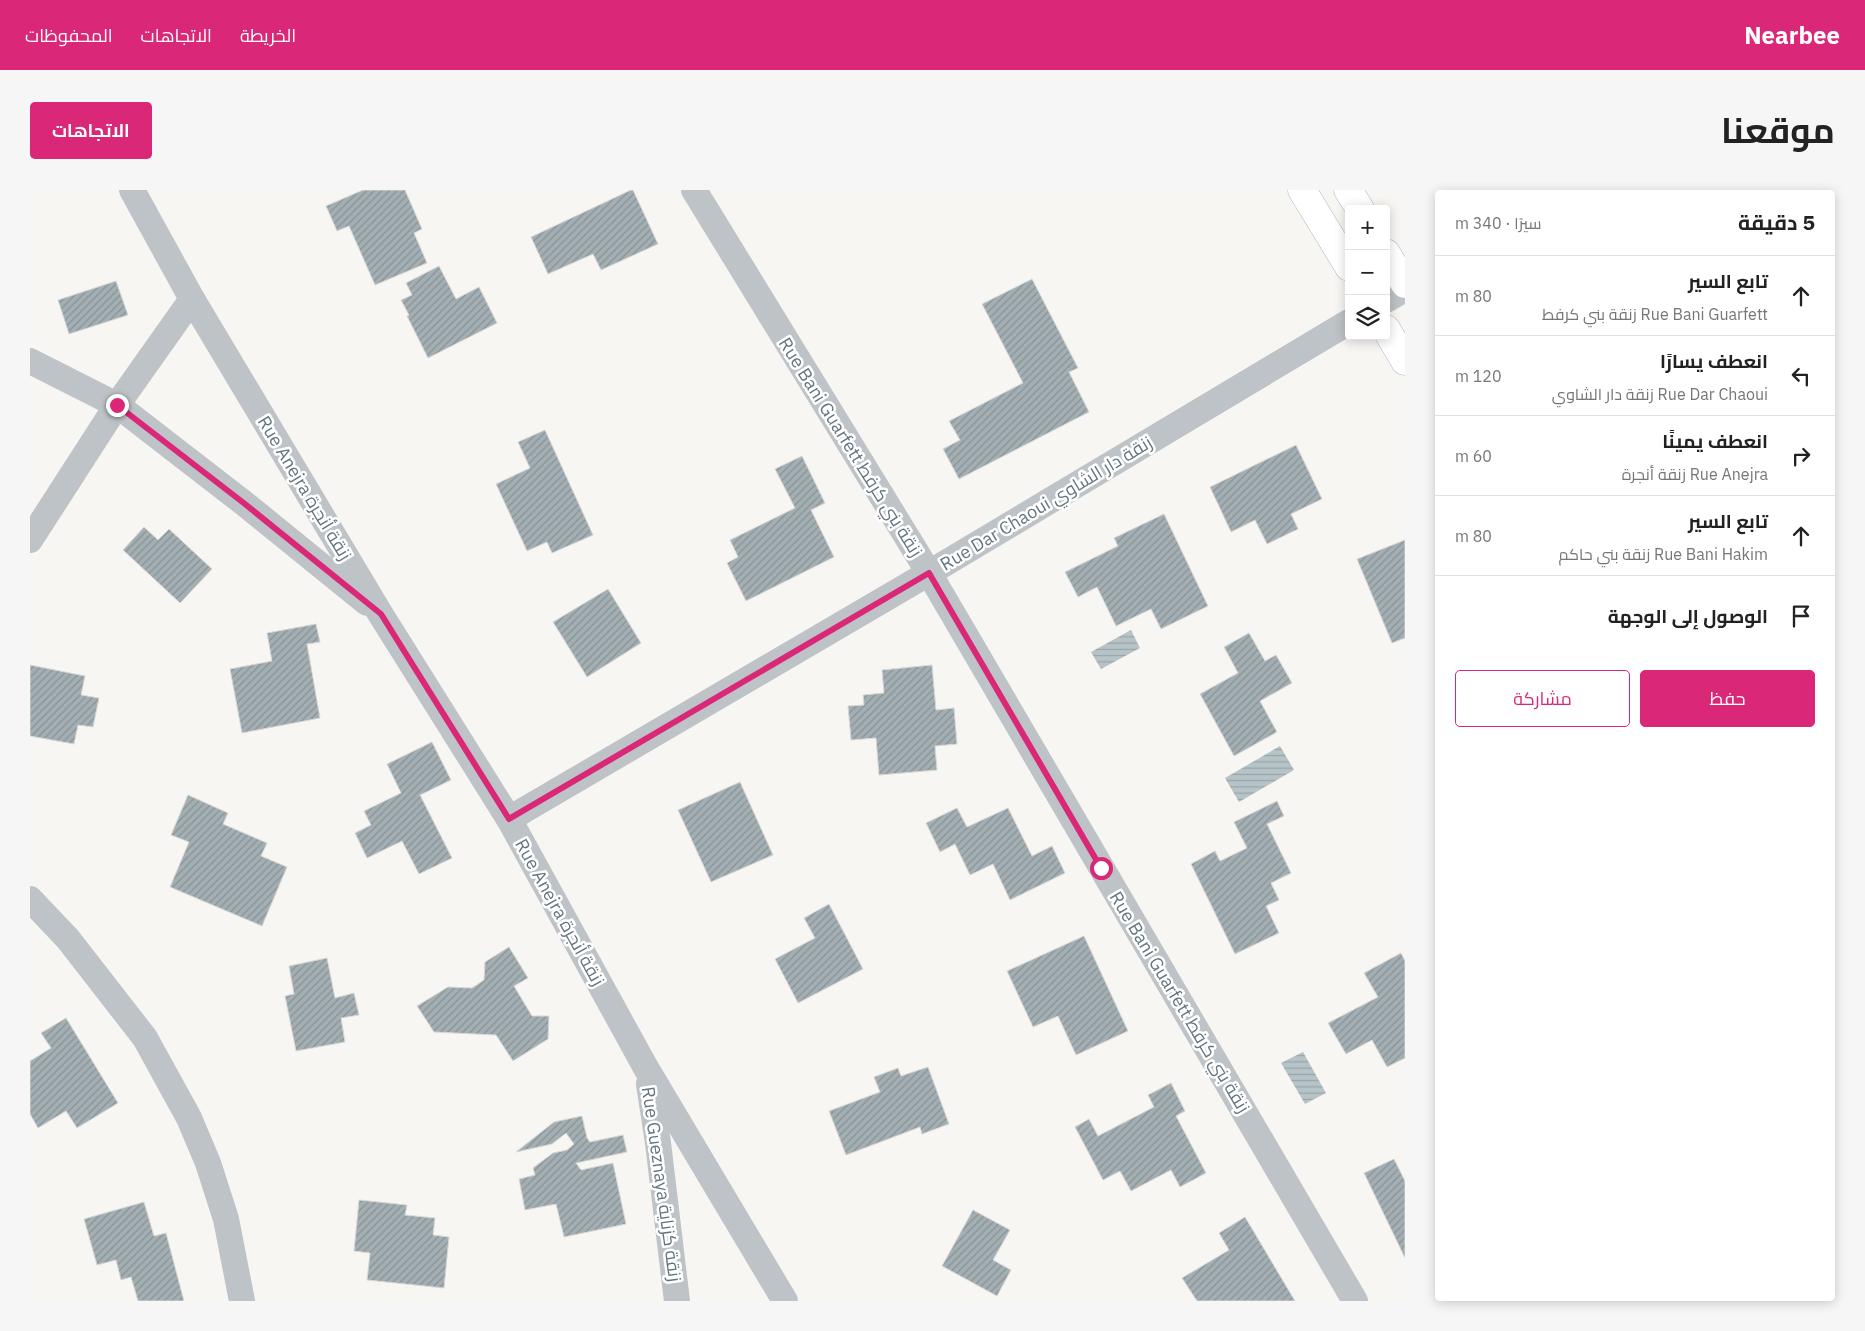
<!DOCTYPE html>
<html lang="ar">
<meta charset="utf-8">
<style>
body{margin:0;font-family:"IBM Plex Sans",Cairo,sans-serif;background:#f6f6f6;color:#222;direction:rtl}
.controls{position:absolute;right:15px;top:15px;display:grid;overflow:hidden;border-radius:5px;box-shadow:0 2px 12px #0003}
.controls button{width:45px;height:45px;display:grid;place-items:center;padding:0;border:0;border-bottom:1px solid #e0e0e0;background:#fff;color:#222;font:25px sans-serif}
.stop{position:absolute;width:15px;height:15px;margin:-11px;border:4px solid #db2777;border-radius:50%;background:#fff}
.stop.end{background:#db2777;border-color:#fff;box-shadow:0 1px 5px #0008}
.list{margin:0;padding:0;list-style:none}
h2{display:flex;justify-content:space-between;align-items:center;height:65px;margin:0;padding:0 20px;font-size:21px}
h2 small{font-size:16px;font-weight:400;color:#767676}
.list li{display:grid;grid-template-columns:32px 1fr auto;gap:15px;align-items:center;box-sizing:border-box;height:80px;padding:0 20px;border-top:1px solid #e0e0e0}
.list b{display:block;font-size:19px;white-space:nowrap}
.list p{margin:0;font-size:16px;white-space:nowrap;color:#767676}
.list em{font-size:16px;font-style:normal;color:#767676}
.actions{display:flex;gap:10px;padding:15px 20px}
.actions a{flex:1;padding:11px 0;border:1px solid #db2777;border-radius:5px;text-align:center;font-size:18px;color:#db2777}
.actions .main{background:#db2777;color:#fff}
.icon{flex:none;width:28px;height:28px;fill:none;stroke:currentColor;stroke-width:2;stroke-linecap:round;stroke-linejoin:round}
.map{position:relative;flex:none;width:1375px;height:1111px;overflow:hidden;direction:ltr;border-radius:5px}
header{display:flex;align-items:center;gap:30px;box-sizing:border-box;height:70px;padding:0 25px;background:#db2777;color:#fff}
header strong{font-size:24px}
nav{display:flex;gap:28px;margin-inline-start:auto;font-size:18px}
.intro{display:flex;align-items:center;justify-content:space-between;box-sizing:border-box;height:120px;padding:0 30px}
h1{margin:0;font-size:35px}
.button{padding:12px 22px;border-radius:5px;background:#db2777;color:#fff;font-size:18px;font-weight:700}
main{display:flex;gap:30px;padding:0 30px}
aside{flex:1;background:#fff;border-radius:5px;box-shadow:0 2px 12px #0003}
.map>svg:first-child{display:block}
.water{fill:url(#water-rules)}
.building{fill:url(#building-hatch);stroke:#d8d8d6}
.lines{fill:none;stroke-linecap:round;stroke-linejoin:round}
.secondary-casing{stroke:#b0b7ba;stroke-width:29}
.street{stroke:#bdc3c6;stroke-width:26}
.secondary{stroke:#fff;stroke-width:28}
.route{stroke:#db2777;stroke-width:6}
.labels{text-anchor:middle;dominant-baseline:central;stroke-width:5;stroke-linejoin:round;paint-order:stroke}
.street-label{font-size:18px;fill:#62757e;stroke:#fff}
</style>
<header>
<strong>Nearbee</strong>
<nav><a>الخريطة</a><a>الاتجاهات</a><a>المحفوظات</a></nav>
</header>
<div class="intro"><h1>موقعنا</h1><a class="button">الاتجاهات</a></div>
<main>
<aside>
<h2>5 دقيقة<small>سيرًا · 340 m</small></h2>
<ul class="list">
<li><svg class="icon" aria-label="ahead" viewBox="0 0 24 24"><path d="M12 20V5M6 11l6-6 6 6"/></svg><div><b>تابع السير</b><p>Rue Bani Guarfett زنقة بني كرفط</p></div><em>80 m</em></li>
<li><svg class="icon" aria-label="left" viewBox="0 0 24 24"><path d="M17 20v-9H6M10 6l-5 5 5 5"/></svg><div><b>انعطف يسارًا</b><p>Rue Dar Chaoui زنقة دار الشاوي</p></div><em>120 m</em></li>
<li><svg class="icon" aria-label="right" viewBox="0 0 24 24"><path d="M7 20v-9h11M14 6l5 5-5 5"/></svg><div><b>انعطف يمينًا</b><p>Rue Anejra زنقة أنجرة</p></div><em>60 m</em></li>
<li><svg class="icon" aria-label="ahead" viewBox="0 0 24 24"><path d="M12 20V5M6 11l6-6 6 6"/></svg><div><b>تابع السير</b><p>Rue Bani Hakim زنقة بني حاكم</p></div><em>80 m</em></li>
<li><svg class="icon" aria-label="arrive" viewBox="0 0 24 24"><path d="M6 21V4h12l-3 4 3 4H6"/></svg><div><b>الوصول إلى الوجهة</b></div></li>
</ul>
<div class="actions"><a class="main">حفظ</a><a>مشاركة</a></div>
</aside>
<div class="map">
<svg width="1375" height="1111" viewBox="0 0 1375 1111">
<defs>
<pattern id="water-rules" width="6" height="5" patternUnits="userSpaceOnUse" patternTransform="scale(1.25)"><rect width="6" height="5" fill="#b7c4c7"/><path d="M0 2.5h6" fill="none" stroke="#98a4a7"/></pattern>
<pattern id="building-hatch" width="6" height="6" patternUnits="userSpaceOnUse" patternTransform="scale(1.25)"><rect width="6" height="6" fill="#a4afb3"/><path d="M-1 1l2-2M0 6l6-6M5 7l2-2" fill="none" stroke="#899397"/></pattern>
</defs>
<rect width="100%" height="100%" fill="#f7f6f3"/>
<!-- water -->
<g class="water">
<polygon points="1101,440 1110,458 1071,479 1061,462"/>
<polygon points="1250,556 1264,580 1209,612 1195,588"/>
<polygon points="1273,862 1296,903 1275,914 1251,873"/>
</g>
<!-- building -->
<g class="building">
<polygon points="333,0 375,0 392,39 384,43 397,73 345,95 319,36 307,41 296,16"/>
<polygon points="601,0 603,0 628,54 571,80 563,64 518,84 501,47"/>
<polygon points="409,76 426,109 449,97 467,133 398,168 377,126 379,125 371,110 382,105 376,93"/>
<polygon points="1002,89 1048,178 1039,182 1059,222 929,289 913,259 930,250 919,231 993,193 952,114"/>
<polygon points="86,91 98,125 39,144 28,110"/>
<polygon points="515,240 563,345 522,363 517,352 497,361 466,294 500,278 488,252"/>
<polygon points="1266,255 1292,309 1261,324 1268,339 1237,354 1225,330 1201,342 1180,297"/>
<polygon points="772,266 795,313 781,320 804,367 716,411 697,373 708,367 700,350 765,318 745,279"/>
<polygon points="1134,324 1178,416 1131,439 1121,419 1086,436 1067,397 1048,407 1035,382 1088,356 1084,348"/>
<polygon points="114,337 128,350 139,339 182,379 150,413 93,360"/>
<polygon points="1375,350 1375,448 1362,453 1327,369"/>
<polygon points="578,399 611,453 557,487 523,432"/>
<polygon points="286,434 290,452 277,454 290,528 212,543 200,479 242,471 237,443"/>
<polygon points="1219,443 1235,471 1246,465 1262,493 1230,511 1247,542 1204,566 1170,504 1208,483 1194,457"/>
<polygon points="0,475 55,486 51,505 69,508 63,537 48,535 44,554 0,546"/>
<polygon points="902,475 906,520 924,518 927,554 905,556 907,580 849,585 846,548 821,550 818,516 834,515 833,505 854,503 852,480"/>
<polygon points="402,552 421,590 390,605 422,668 389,684 372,651 337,668 325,643 341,635 334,621 371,603 357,574"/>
<polygon points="710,592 743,665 681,692 648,620"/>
<polygon points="158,605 198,623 193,634 237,653 231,666 257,677 232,736 140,697 159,652 141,645"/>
<polygon points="1247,611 1254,626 1237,634 1261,683 1241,693 1249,710 1236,716 1249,743 1205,764 1161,674 1185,661 1190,671 1217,658 1204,632"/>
<polygon points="927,618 937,637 978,618 1002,666 1022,656 1035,683 980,710 963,674 940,685 925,654 910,662 896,633"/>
<polygon points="799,714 833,779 768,813 745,769 785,748 774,728"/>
<polygon points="1054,746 1098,841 1046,865 1028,826 1003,837 977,781"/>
<polygon points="479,757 498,788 484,796 502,826 519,826 518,849 483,871 466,845 404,842 387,816 418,797 442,798 454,790 455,772"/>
<polygon points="1371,763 1375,771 1375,868 1357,877 1342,850 1316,864 1298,833 1348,807 1334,783"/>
<polygon points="297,768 305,808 324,803 329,825 311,828 315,852 266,861 255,806 264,804 259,776"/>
<polygon points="36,828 88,913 47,938 36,921 8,938 0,924 0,871 21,858 11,843"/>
<polygon points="898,877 919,934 892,944 890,937 816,965 799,921 850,902 844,887 868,878 871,886"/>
<polygon points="1141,893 1155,921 1146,926 1176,983 1150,997 1141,980 1101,1001 1090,981 1073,990 1045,937 1059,929 1068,946 1124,917 1118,905"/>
<polygon points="552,926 557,948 560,952 593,945 597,962 546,973 551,980 583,973 596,1034 534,1047 526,1014 495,1020 489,989 505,985 503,978 523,963 537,960 544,954 536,943 522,954 486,962 524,932"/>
<polygon points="1364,969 1375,991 1375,1068 1334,983"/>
<polygon points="329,1010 377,1015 375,1025 405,1028 403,1045 419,1047 414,1098 337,1090 340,1063 324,1061"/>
<polygon points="114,1012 124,1046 136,1043 154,1111 108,1111 101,1087 91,1090 86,1070 67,1075 54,1029"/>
<polygon points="943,1020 980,1040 963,1070 981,1080 967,1106 912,1076"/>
<polygon points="1215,1027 1265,1111 1167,1111 1152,1088 1199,1060 1189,1043"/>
</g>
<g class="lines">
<!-- secondary casing -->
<g class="secondary-casing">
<g id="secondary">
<polyline points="1272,0 1319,77"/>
<polyline points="1318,0 1330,19"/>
<polyline points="1356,63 1375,94"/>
<polyline points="1356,139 1375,171"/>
</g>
</g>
<!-- street -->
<g class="street">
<polyline points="102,0 162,109 351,425 479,629 616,878 755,1111"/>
<polyline points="664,0 899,383 1325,1111"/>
<polyline points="1356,110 1375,99"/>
<polyline points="0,171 87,215 215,314 337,413"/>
<polyline points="0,350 87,215 162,109"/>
<polyline points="479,629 899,383 1319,132"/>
<polyline points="0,709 38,749 115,848 159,928 178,973 196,1029 212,1111"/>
<polyline points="619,894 628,953 647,1111"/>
</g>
<!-- secondary -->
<use href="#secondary" class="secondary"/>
</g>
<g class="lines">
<!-- route -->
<polyline class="route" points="87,215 215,314 351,424 479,629 899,383 1071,678"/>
</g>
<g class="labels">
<!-- street labels -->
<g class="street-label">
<text transform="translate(821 257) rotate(58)">Rue Bani Guarfett زنقة بني كرفط</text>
<text transform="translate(275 298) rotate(59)">Rue Anejra زنقة أنجرة</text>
<text transform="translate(1016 313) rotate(-31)">Rue Dar Chaoui زنقة دار الشاوي</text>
<text transform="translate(530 722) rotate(61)">Rue Anejra زنقة أنجرة</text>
<text transform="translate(1150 812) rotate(59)">Rue Bani Guarfett زنقة بني كرفط</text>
<text transform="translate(632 994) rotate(82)">Rue Gueznaya زنقة كزناية</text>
</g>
</g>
</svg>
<div class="controls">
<button>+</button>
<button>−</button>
<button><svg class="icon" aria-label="layers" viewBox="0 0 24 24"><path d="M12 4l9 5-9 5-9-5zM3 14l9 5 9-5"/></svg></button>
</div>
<div class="stop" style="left:1071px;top:678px"></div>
<div class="stop end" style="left:87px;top:215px"></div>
</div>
</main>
